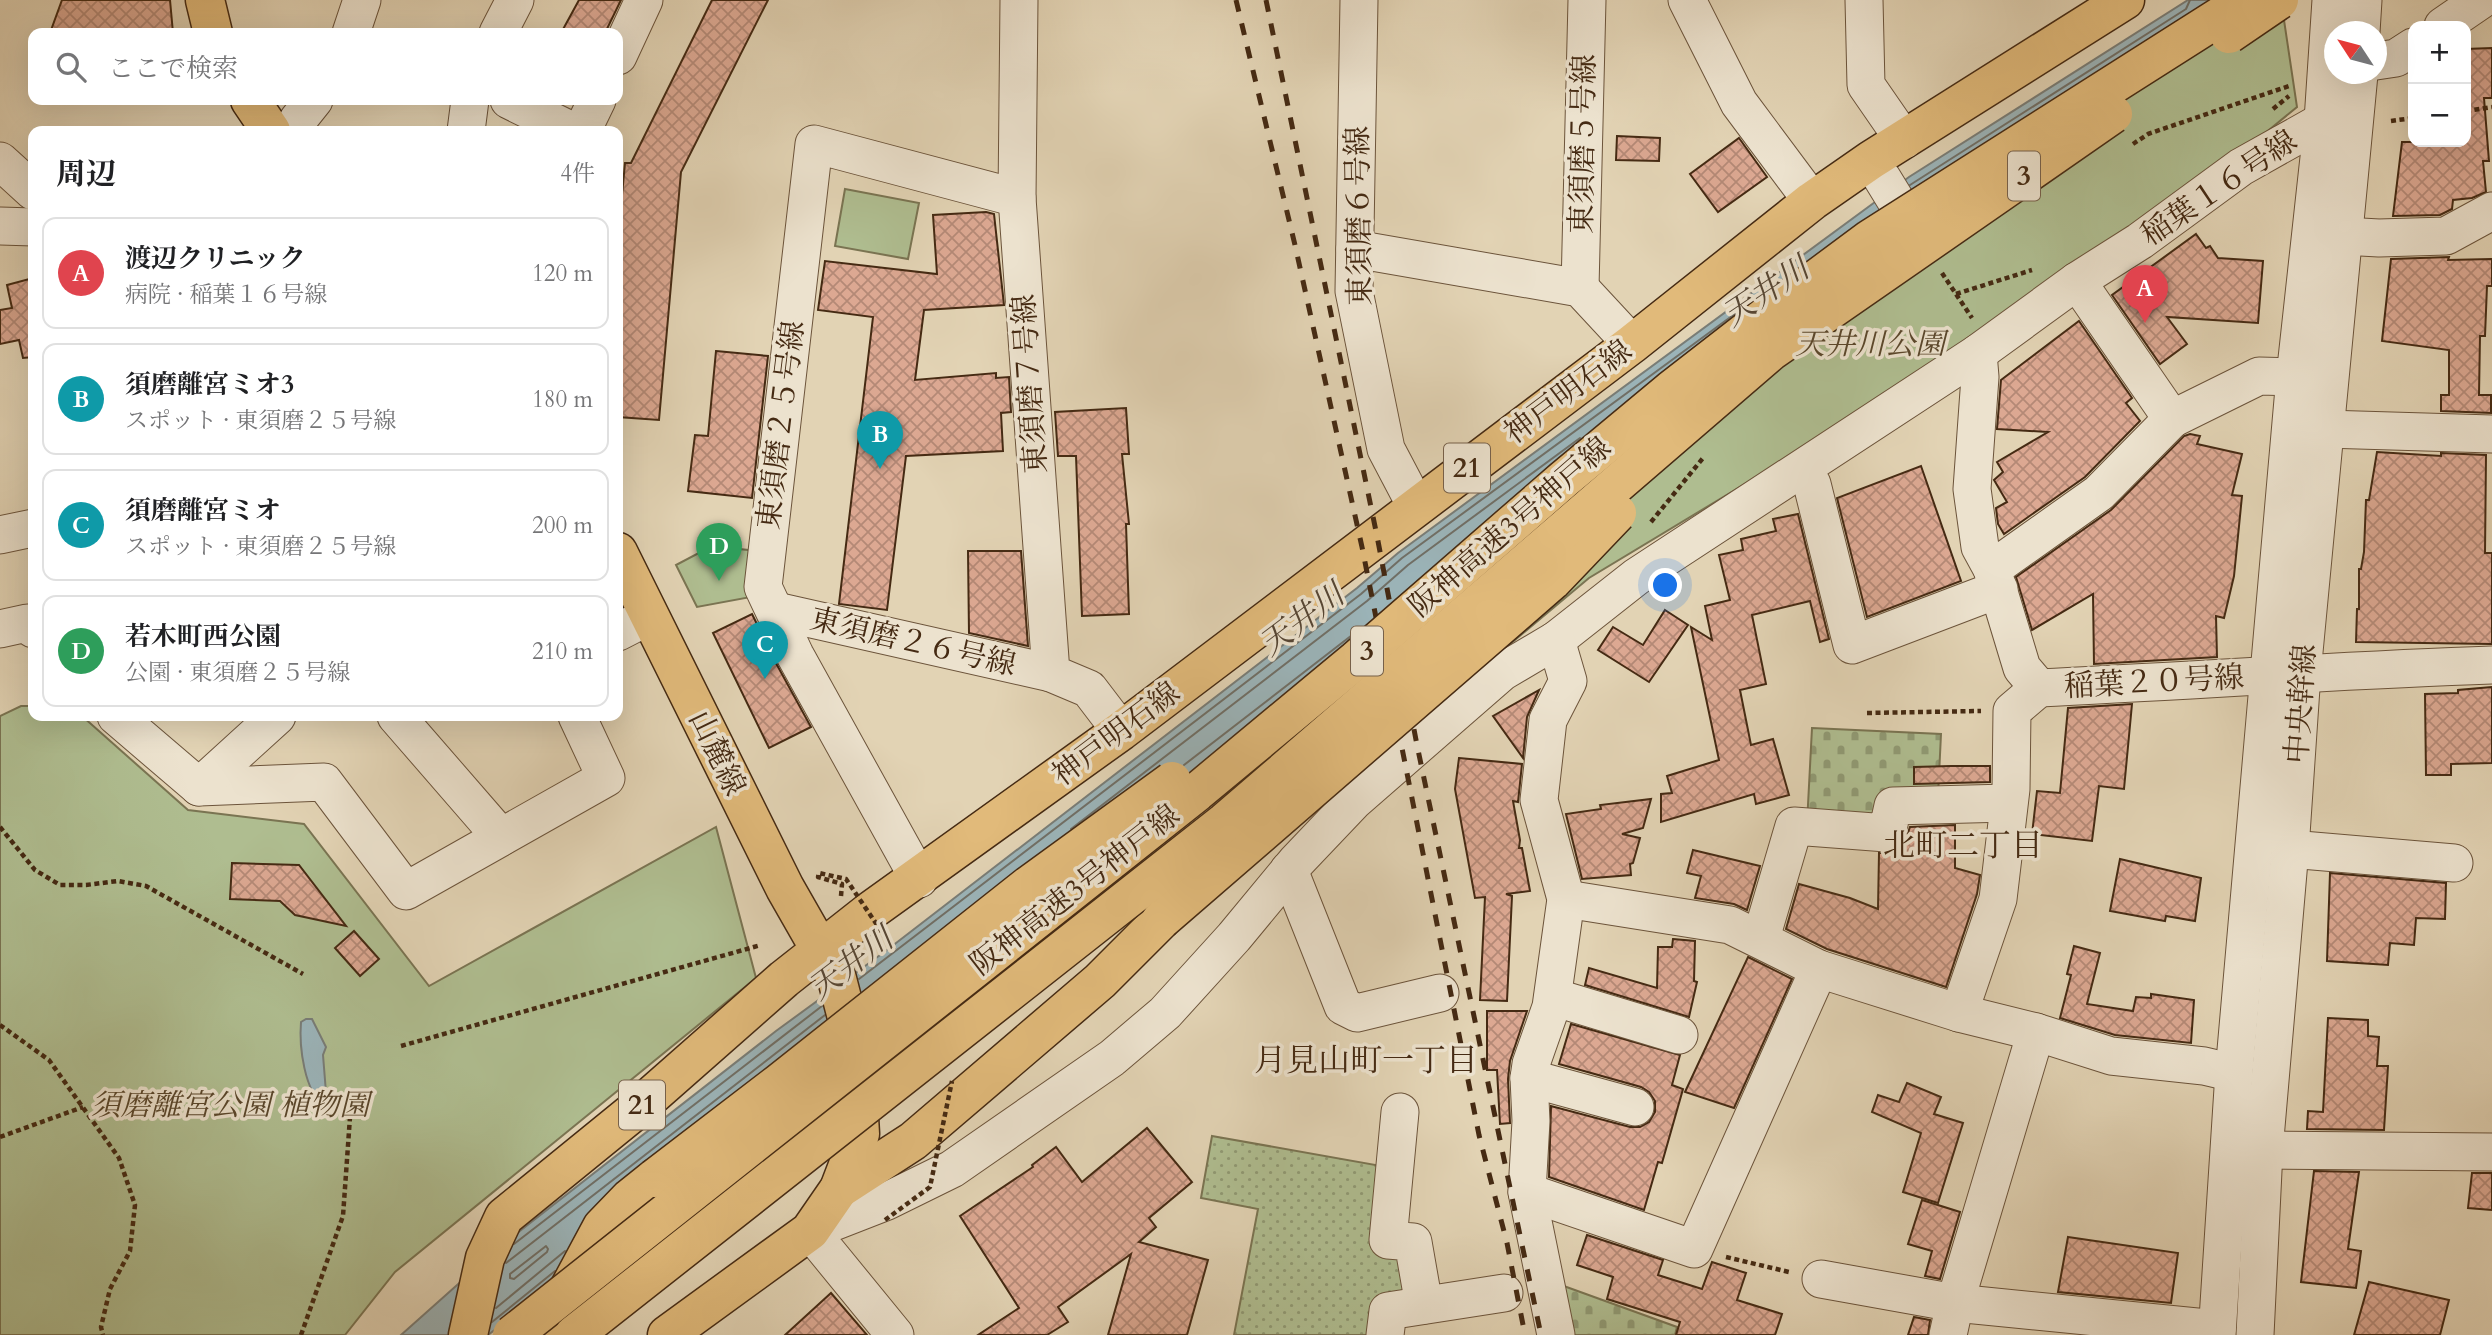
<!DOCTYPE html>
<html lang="ja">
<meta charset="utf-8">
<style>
body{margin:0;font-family:Cardo,"Noto Serif JP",serif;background:#f6f6f6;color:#202124}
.controls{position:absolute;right:21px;top:21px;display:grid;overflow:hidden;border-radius:14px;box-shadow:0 7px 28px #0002}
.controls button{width:63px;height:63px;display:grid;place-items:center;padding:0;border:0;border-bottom:2px solid #e0e0e0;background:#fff;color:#202124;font:35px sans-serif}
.compass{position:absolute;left:2324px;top:21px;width:63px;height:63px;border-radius:50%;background:#fff;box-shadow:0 7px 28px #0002;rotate:306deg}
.you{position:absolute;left:1666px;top:586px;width:24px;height:24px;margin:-18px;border:5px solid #fff;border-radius:50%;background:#1a73e8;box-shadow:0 0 0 10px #1a73e833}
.badge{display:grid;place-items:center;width:46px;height:46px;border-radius:50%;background:#db2777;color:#fff;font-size:23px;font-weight:700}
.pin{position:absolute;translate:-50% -58px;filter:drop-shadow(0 2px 4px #0008)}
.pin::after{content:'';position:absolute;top:37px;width:24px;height:21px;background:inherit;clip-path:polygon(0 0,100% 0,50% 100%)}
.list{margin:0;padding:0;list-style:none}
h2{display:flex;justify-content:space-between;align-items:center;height:91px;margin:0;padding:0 28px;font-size:30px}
h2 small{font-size:23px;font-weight:400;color:#757577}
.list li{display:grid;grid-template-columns:46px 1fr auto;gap:21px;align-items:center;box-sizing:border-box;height:112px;margin:0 14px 14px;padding:0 14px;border:2px solid #e0e0e0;border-radius:14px}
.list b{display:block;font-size:26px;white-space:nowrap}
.list p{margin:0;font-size:23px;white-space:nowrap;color:#757577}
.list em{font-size:23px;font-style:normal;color:#757577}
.icon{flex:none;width:38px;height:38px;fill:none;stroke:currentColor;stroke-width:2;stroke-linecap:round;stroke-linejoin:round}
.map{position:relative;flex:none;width:2492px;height:1335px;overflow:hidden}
.search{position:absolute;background:#fff;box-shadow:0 7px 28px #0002;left:28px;top:28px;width:595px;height:77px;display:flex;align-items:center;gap:18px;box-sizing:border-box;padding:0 24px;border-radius:14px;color:#757577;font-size:26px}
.panel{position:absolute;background:#fff;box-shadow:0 7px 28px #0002;left:28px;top:126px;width:595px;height:595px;border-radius:14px}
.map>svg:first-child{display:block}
.grass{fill:url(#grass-dots);stroke:#7a7452;stroke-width:2}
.cemetery{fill:url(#cemetery-stones);stroke:#7a7452;stroke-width:2}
.park{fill:#afbd90;stroke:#7a7452;stroke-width:2}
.water{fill:#9bb4b9;stroke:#797d77;stroke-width:2}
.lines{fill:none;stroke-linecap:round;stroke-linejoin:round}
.shore{stroke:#706f66;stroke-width:2}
.building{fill:url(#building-cross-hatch);stroke:#452a13;stroke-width:2}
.minor-casing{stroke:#6c543b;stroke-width:39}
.major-casing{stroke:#452a13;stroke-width:41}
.highway-casing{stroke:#452a13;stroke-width:41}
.path{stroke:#452a13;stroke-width:4.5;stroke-dasharray:5 3.5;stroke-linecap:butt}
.minor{stroke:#ece2ce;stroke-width:37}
.major{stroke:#e1ba7a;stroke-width:38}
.highway{stroke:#e1ba7a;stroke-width:38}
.rail{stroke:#452a13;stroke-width:5;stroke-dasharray:12 12;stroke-linecap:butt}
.highway-bridge-casing{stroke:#452a13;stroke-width:41;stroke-linecap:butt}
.path-bridge{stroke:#452a13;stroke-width:4.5;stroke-dasharray:5 3.5;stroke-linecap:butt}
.highway-bridge{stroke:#e1ba7a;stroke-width:38}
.labels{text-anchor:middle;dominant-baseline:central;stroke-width:7;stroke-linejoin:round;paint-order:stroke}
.shield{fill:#ece2ce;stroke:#77614b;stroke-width:2}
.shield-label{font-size:28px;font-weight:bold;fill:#452a13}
.street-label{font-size:30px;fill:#452a13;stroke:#ece2ce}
.park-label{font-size:30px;font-style:italic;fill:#5a472c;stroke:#ece2ce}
.water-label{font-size:32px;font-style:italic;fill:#564634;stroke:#ece2ce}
.neighbourhood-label{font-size:32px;fill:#452a13;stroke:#ece2ce}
</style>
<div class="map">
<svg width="2492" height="1335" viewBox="0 0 2492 1335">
<defs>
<pattern id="grass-dots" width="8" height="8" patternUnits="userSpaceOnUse" patternTransform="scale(1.75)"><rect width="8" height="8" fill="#afbd90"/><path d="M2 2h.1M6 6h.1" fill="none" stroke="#909a74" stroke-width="1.8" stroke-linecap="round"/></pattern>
<pattern id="cemetery-stones" width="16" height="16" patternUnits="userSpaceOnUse" patternTransform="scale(1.75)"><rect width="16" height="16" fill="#afbd90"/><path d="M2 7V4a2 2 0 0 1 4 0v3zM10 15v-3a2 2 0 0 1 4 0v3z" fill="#909a74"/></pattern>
<pattern id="building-cross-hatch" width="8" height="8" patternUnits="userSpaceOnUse" patternTransform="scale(1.75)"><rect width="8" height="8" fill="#dca892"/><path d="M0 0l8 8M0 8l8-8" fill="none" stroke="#b48976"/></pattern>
</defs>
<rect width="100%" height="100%" fill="#e2d3b4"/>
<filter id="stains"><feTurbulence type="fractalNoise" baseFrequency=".00286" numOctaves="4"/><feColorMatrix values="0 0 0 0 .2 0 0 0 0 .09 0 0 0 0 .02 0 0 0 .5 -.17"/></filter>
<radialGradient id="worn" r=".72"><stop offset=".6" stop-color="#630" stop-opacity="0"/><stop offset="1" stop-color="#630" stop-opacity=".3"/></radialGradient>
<!-- grass -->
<polygon class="grass" points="1212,1136 1387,1167 1414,1297 1376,1335 1234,1335 1258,1209 1201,1198"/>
<!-- cemetery -->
<g class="cemetery">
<polygon points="1812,728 1941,734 1938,796 1878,827 1807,824"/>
<polygon points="1561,1285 1677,1327 1675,1335 1569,1335"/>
</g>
<!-- park -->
<g class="park">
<polygon points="2271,0 2281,0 2297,107 2252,144 1980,331 1788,458 1589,578 1422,718 1764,346"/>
<polygon points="845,189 919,203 908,259 835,246"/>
<polygon points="712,546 757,551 751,597 697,607 676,565"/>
<polygon points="21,706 33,706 33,716 82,716 188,810 304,824 429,986 716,827 756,978 395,1272 345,1335 0,1335 0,716"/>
</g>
<!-- water -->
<g class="water">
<polygon points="2188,0 2267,0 1931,229 488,1335 401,1335 502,1245 776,1031 887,950 1357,588 1398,553 1909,177"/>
<path d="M306,1019h6l14,28 -3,8 4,50 -2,2c-21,-15 -26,-61 -24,-85z"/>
</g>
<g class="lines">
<!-- shore -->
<g class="shore">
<polyline points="1910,185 2186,9 2190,0"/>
<polyline points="1184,765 1356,632"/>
<polyline points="1071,829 1367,601 1408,565 1580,438"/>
<polyline points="859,979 1361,594 1402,558 1736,313"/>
<polyline points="514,1244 822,1006"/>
<polygon points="546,1246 548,1249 547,1252 514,1279 510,1278 510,1274"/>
<polyline points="506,1263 825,1015"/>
<polyline points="496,1308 565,1251"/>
<polyline points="492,1322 555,1271"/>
</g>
</g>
<!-- building -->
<g class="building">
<polygon points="62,0 170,0 173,33 50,33"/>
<polygon points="579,0 621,0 605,33 561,33"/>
<polygon points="712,0 768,0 681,172 659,420 618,417 618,238 625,163 631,163"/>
<polygon points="2492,48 2492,98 2484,98 2489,161 2483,161 2486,192 2472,198 2453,200 2452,209 2440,215 2393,216 2402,142 2466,142 2466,49"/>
<polygon points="1617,136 1660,138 1659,161 1616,160"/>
<polygon points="1739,138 1767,177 1718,212 1690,174"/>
<polygon points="986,212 994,214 1004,305 924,310 915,380 996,373 996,378 1009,377 1011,412 1001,413 1003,451 906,456 887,610 839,604 873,317 818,310 825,261 937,274 933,215"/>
<polygon points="2196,234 2206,248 2210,246 2218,258 2263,261 2258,323 2167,317 2187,344 2160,364 2112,295"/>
<polygon points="2449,257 2448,260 2492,259 2492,286 2487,286 2485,336 2480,336 2479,395 2491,395 2491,413 2441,411 2441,395 2449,395 2449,350 2382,341 2391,259"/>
<polygon points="33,278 33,357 23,358 19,340 0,344 0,310 12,308 7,285"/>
<polygon points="2079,321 2132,398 2126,403 2140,421 2085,477 2004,534 1998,524 1996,508 2007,502 1994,480 2003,472 1997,462 2048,432 1997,429 2001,380"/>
<polygon points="716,351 768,356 752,498 688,491 695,435 708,436"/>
<polygon points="1126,408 1129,454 1122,454 1129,524 1126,524 1129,614 1082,616 1076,456 1058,456 1055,412"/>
<polygon points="2190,434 2200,436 2197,444 2242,454 2232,495 2242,496 2234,576 2224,618 2216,616 2217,657 2094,664 2093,594 2032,630 2016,577 2111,510 2184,436"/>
<polygon points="2377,452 2441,456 2441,453 2486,455 2485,553 2492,553 2492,644 2356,642 2357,609 2359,609 2359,569 2361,569 2364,552 2366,500 2369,500"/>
<polygon points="1921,466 1961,581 1867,617 1837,498"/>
<polygon points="1798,514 1829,639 1820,642 1810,601 1752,615 1766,684 1740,690 1751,745 1773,739 1789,795 1756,804 1754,794 1661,822 1661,794 1672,793 1667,776 1719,760 1691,627 1712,640 1705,606 1730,600 1719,555 1743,550 1741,539 1776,531 1773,519"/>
<polygon points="968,551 1021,551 1028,646 969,633"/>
<polygon points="1665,610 1688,625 1649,682 1598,650 1613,627 1643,645"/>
<polygon points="752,614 777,665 811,727 769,748 713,633"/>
<polygon points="2492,687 2492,763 2451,764 2451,775 2426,775 2425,694 2458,693 2458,690"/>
<polygon points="1539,690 1527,717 1523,758 1493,716"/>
<polygon points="2132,704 2124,789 2099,786 2092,841 2032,834 2037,791 2060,793 2068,708"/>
<polygon points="1459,758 1522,764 1518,802 1513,801 1520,840 1519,848 1522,848 1530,891 1506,894 1512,896 1507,1001 1480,1000 1485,897 1475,898 1455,789"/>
<polygon points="1951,766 1990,766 1990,782 1914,784 1914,767"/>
<polygon points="1651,799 1643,828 1622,834 1640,838 1633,863 1630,864 1631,875 1582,879 1566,814 1601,809 1600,805"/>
<polygon points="1955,825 1955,868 1980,875 1977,894 1946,987 1827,949 1786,929 1799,884 1850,898 1878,909 1879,853 1895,853 1903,847 1910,827"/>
<polygon points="1693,850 1760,866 1747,910 1734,904 1695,898 1701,876 1687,873"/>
<polygon points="2120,859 2201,878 2195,921 2166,916 2165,921 2110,911"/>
<polygon points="232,863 299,865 346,926 295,915 280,901 230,899"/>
<polygon points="2330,873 2446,883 2445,919 2416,918 2414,945 2390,943 2388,965 2327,961"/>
<polygon points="354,931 379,959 360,976 335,948"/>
<polygon points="1673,939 1695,941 1694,981 1697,982 1689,1017 1585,985 1589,968 1657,988 1658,947 1672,947"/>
<polygon points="2074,946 2100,953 2087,1004 2133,1011 2136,997 2151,998 2151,994 2194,1000 2191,1043 2115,1035 2060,1018 2071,975 2067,974"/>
<polygon points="1748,957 1792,979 1734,1108 1685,1092"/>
<polygon points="1487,1011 1527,1011 1510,1061 1508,1079 1510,1123 1500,1124 1497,1070 1487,1070"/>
<polygon points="2328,1018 2368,1020 2368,1036 2379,1037 2377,1066 2388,1066 2384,1130 2307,1129 2308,1111 2323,1112"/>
<polygon points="1571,1024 1680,1055 1672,1085 1683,1089 1662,1163 1658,1162 1644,1210 1549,1177 1551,1106 1630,1127 1640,1127 1649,1122 1655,1112 1655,1101 1649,1092 1641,1087 1559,1064"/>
<polygon points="1907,1083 1941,1097 1934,1114 1963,1123 1938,1203 1903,1192 1921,1133 1872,1112 1878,1095 1899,1102"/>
<polygon points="1147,1128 1192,1182 1149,1218 1156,1227 1139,1242 1208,1260 1187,1335 1108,1335 1131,1254 1058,1307 1068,1322 1047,1335 978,1335 1019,1308 960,1216 1033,1167 1032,1165 1056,1147 1082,1182"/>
<polygon points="2314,1171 2359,1172 2348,1249 2361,1251 2356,1288 2301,1282"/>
<polygon points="2472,1173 2492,1173 2492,1210 2468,1208"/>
<polygon points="1922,1200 1960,1212 1940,1279 1925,1276 1932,1251 1908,1244"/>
<polygon points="1587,1235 1663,1260 1658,1275 1702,1289 1712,1262 1746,1273 1737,1300 1782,1314 1775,1335 1676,1335 1680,1322 1607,1299 1613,1277 1577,1265"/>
<polygon points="2068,1237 2178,1253 2171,1303 2058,1292"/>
<polygon points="2369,1282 2449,1300 2440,1335 2354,1335"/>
<polygon points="831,1293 867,1335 785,1335"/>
<polygon points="1914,1317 1930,1320 1928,1335 1908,1335"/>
</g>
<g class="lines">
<!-- minor casing -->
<g class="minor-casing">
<g id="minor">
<polyline points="1019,0 1017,198 1051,673 1089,689 1121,731"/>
<polyline points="1359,0 1354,291 1386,449 1416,506"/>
<polyline points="1687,0 1739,103 1812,201"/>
<polyline points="1864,0 1866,85 1904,140"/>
<polyline points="2443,26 2481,0"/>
<polyline points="2361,32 2363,0"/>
<polyline points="351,33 362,0"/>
<polyline points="498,33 515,0"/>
<polyline points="618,56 644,0"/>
<polyline points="2376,61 2396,58 2413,47"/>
<polyline points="509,100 572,131"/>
<polyline points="294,131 298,120 314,100"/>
<polyline points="466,131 470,100"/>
<polyline points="582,131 597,100"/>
<polyline points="0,161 33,191"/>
<polyline points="1882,178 1920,240"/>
<polyline points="0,226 33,227"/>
<polyline points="2343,236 2379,238 2446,236 2492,211"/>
<polyline points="1355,249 1580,288 1632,344"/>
<polyline points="2077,281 2172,419 2259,376 2295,377"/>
<polyline points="1580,288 1587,0"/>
<polyline points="1978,353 1980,377 1972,489 1980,547 1992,569 2022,668 2039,688"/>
<polyline points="2325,429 2492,434"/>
<polyline points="1802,470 1812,484 1852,645 1999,589"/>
<polyline points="0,535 33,528"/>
<polyline points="1992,569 2099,493 2172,419"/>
<polyline points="776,611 1051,673"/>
<polyline points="0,629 27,623 33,629"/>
<polyline points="618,632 649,616"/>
<path d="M2039,688c151,-7 302,-18 453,-23"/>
<polyline points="116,716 199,787 324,782 406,891 606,778 577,716"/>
<polyline points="396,716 501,837"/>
<polyline points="199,787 277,716"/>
<polyline points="2290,849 2454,863"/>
<polyline points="1289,870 1343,1006 1357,1013 1440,993"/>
<polyline points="919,879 795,655 763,587 814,144 1017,198"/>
<polyline points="1566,899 1730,925 1819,969 1959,1013 2036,1032 2111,1056 2204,1066 2234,1073"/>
<polyline points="1761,938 1794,826 1887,833 1893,806 2008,803"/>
<polyline points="1553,997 1679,1035"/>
<polyline points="1959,1013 1998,899 2011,789 2012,711 2039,688"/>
<polyline points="1529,1078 1635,1107"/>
<polyline points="1400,1112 1388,1240 1413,1242 1424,1305"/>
<polyline points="2264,1150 2492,1152"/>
<polyline points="1527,1192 1694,1249 1819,969"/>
<polyline points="1821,1279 1955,1303 2217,1329"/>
<polyline points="895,1335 810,1231 887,1201 952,1169 1112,1058 1165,1013 1234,937 1296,862 1354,801 1502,672 1556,640 1636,577 1978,353 2077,281 2140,241 2241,167 2323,121"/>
<polyline points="1385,1335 1388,1311 1504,1293"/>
<polyline points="1556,1335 1527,1192 1531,1121 1529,1078 1531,1064 1551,1007 1566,899 1539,800 1548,720 1568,681 1556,640"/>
<polyline points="1948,1335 1955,1303 2036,1032"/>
<polyline points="2217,1335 2234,1073 2295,377 2323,121 2331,0"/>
<polyline points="2255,1335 2264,1150 2290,849 2302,673 2359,74"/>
</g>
</g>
<!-- major casing -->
<g class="major-casing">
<g id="major">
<polyline points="205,0 213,33"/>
<polyline points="250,100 271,131"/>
<polyline points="618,552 785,888 837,979 855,1049 860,1134 839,1189 810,1231 667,1335"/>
<polyline points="468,1335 485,1258 504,1217 633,1112 784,979 869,912 1121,731 1632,344 1812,201 1871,160 2125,0"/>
</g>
</g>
<!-- highway casing -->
<g class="highway-casing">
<g id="highway">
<polyline points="839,1189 913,1141 1100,981 1161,920"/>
<polyline points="544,1335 602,1227 630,1198 655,1178"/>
</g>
</g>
<!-- path -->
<g class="path">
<polyline points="2273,109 2289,96"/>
<polyline points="2466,111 2492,107"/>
<polyline points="2391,121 2413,118"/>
<polyline points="2133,144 2148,134 2289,86"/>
<polyline points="1942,273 1972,318"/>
<polyline points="1956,294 2032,270"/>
<polyline points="1651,522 1703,458"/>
<polyline points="1867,713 1981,711"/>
<polyline points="0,827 35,870 60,885 86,885 118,881 146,886 303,974"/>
<polyline points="0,1025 49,1060 119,1158 135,1205 130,1251 110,1289 101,1327 103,1335"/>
<polyline points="401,1046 761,945"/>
<polyline points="0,1137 83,1107"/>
<polyline points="1726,1257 1789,1272"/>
<polyline points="301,1335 343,1216 352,1089"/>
</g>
<!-- minor -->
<use href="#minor" class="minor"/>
<!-- major -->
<use href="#major" class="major"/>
<!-- highway -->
<use href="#highway" class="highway"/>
<!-- rail -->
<g class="rail">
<polyline points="1236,0 1295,245 1362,547 1479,1135 1507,1243 1525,1335"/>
<polyline points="1266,0 1377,536 1417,745 1541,1335"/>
</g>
<!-- highway-bridge casing -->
<g class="highway-bridge-casing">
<g id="highway-bridge">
<polyline points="2229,34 2279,0"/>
<polyline points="1161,920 1552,581 1617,513"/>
<polyline points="655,1178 779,1083 1029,885 1172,781"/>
<polyline points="512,1335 1197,792 1356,660 1564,479 1671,390 1765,317 1870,239 2246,0"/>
<polyline points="574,1335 1225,822 1770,352 2113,114"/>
</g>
</g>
<!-- path-bridge -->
<g class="path-bridge">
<polyline points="841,896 842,884 818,877 819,873 846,879 894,950"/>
<polyline points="885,1220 930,1187 952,1081"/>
</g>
<!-- highway-bridge -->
<use href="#highway-bridge" class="highway-bridge"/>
</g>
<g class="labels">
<!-- shield labels -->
<g class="shield">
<rect x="2008" y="151.5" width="32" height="49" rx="5"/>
<rect x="1444" y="443.5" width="46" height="49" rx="5"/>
<rect x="1351" y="626.5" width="32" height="49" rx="5"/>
<rect x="619" y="1080.5" width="46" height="49" rx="5"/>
</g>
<g class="shield-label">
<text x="2024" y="176">3</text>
<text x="1467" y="468">21</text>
<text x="1367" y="651">3</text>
<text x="642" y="1105">21</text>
</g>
<!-- street labels -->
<g class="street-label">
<text transform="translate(1583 144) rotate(-89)">東須磨５号線</text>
<text transform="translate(2219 188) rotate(-34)">稲葉１６号線</text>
<text transform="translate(1359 216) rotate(-91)">東須磨６号線</text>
<text transform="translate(1030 384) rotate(-94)">東須磨７号線</text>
<text transform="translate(1568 392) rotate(-37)">神戸明石線</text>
<text transform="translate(781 425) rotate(-83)">東須磨２５号線</text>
<text transform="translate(1510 527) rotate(-41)">阪神高速3号神戸線</text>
<text transform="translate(913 642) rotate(13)">東須磨２６号線</text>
<text transform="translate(2154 682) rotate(-3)">稲葉２０号線</text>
<text transform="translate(2301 704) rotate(-86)">中央幹線</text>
<text transform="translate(1116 734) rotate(-37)">神戸明石線</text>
<text transform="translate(717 753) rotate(64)">山麓線</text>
<text transform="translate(1075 890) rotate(-38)">阪神高速3号神戸線</text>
</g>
<!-- park labels -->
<g class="park-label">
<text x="1870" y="344">天井川公園</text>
<text x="230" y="1105">須磨離宮公園 植物園</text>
</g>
<!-- water labels -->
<g class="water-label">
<text transform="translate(1766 292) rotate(-34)">天井川</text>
<text transform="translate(1302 620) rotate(-37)">天井川</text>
<text transform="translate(851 964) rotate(-37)">天井川</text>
</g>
<!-- neighbourhood labels -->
<g class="neighbourhood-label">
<text x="1963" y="846">北町二丁目</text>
<text x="1366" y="1061">月見山町一丁目</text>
</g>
</g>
<rect width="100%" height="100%" filter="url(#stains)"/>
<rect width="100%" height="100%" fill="url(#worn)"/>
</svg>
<div class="controls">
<button>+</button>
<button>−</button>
</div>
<svg class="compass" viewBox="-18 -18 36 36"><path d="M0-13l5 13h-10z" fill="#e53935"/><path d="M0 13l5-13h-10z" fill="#757577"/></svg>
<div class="you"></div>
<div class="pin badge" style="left:2145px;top:323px;background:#e0444e">A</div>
<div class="pin badge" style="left:880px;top:469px;background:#0f9aa8">B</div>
<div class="pin badge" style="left:765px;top:679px;background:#0f9aa8">C</div>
<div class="pin badge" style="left:719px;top:581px;background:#2e9e5b">D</div>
<div class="search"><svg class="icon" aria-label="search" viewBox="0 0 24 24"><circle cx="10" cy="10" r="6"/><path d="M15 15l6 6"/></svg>ここで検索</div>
<section class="panel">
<h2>周辺<small>4件</small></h2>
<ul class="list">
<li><span class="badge" style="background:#e0444e">A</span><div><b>渡辺クリニック</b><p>病院 · 稲葉１６号線</p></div><em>120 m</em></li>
<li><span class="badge" style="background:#0f9aa8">B</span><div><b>須磨離宮ミオ3</b><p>スポット · 東須磨２５号線</p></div><em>180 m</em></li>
<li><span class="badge" style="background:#0f9aa8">C</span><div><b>須磨離宮ミオ</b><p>スポット · 東須磨２５号線</p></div><em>200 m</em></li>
<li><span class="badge" style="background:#2e9e5b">D</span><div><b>若木町西公園</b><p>公園 · 東須磨２５号線</p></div><em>210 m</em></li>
</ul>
</section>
</div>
